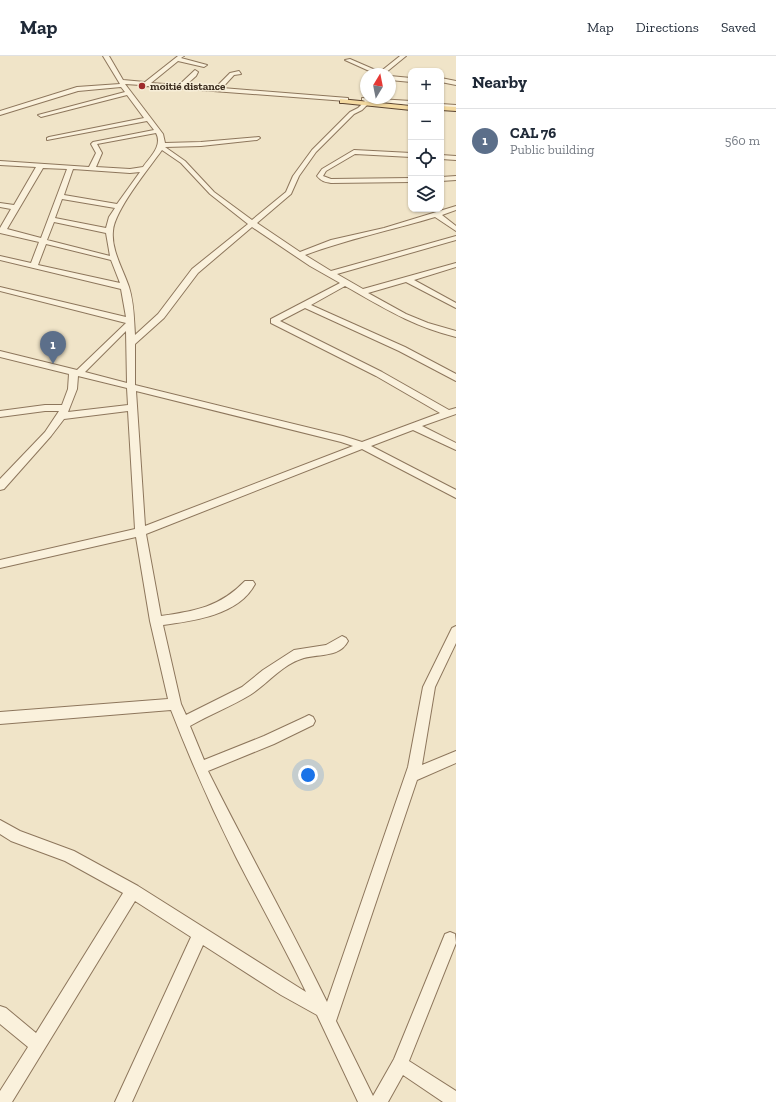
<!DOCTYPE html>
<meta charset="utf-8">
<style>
body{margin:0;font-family:"Zilla Slab",serif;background:#f2f2f3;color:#1f2937}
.controls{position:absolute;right:12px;top:12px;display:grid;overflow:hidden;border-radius:8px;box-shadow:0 1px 3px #0004}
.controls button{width:36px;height:36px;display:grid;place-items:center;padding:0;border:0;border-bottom:1px solid #e0e1e3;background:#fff;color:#1f2937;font:20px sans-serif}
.compass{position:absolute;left:360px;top:12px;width:36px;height:36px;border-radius:50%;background:#fff;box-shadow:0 1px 3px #0004;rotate:10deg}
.you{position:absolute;left:308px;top:719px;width:14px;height:14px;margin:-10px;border:3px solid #fff;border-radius:50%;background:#1a73e8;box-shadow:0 0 0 6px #1a73e833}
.badge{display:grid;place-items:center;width:26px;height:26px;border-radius:50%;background:#9e2a2b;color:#fff;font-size:13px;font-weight:700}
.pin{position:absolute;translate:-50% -33px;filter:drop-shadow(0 1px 2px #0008)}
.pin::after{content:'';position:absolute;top:21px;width:14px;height:12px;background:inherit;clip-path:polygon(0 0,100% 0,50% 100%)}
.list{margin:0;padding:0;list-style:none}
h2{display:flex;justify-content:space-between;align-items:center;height:52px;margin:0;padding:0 16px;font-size:17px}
h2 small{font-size:13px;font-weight:400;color:#747a83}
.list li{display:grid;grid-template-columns:26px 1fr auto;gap:12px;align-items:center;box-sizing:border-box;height:64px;padding:0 16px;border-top:1px solid #e0e1e3}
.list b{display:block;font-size:15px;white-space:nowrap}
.list p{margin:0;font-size:13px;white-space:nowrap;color:#747a83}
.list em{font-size:13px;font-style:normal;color:#747a83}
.icon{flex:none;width:22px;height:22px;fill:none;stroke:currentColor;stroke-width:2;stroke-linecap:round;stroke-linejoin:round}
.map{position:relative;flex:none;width:456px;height:1046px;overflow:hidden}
header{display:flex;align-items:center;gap:24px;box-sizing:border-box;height:56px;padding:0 20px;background:#fff;border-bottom:1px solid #e0e1e3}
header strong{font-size:19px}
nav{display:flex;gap:22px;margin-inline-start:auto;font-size:14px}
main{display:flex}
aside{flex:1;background:#fff}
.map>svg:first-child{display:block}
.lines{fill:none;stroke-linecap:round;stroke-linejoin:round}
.minor-casing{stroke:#8d765c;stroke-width:2}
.major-casing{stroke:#5b4430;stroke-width:2}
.minor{fill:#faf1dc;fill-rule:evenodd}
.major{fill:#f3d9a0;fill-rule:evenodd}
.poi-dot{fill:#9e2a2b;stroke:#f7eed8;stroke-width:1.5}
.labels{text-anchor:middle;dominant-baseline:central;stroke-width:3;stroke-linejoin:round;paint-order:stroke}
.far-poi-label{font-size:11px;font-weight:bold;fill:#3d2e20;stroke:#f7eed8;text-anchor:start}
</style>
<header>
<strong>Map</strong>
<nav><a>Map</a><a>Directions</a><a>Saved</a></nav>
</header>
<main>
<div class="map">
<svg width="456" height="1046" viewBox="0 0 456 1046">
<rect width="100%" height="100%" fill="#f0e4c8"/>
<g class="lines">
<!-- minor casing -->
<g class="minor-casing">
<g id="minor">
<path d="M103,0h6l14,24 22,2 33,-26h6l-3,2 26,7 -3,2 -26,-6 -27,22 28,2 16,-15 3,2 -2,4 -10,9 30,2 14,-14 9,-2 2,3 -7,1 -12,13 126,10v2l-2,1 -199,-15 -5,3 -3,-2 2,-2 -16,-1 38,50 2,9 36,-1 58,-5 1,1 -3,2 -56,6 -36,1 20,14 29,31 38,28 34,-28 7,-16 19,-26 38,-38 8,-4 7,-7 -3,-1v-2l49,3v4l-40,-4 -9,9 -8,4 -38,38 -17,24 -8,18 -34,29 43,29 31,-12 53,-12 72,-22v4l-14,5 14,11v5l-21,-14c-43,13 -87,22 -130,38l26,16 125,-35v4l-119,34 26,15 93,-26v4l-42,13 42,23v5l-50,-26 -38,11 38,21 22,9 28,8v6c-44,-11 -72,-29 -111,-51l-34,19 94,42 51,27v7l-57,-30 -94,-43 -25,13 102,51 67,38 7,-2v6l-34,12 34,17v7l-43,-20 -42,16 85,44v8l-94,-49 -216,85 15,82c34,-5 59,-9 84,-35h8l2,3c-16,31 -62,37 -92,41l18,79 5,11 56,-28 21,-17 31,-20 32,-5 16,-9 4,2 2,3c-9,18 -32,12 -47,18 -19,6 -35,26 -51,36 -18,11 -41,20 -60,31l14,34 60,-24 41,-19 4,-2 4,2 2,4 -2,4 -39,19 -66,27c39,78 81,153 119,231l81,-235 15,-80 29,-59 4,-2v17l-21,44 -13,78 34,-14v12l-39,17 -81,241 37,75 21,-37 51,-125 5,-2 5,2 1,9 -47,118 47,30v11h-13l-40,-27 -15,27h-30l-41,-87 -36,-20 -78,-50 -71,157h-17l76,-165 -56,-36 -123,201h-12v-11l28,-44 -28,-23v-18l6,2 30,25 87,-140 -58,-32 -54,-20 -11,-7v-14l20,11 54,20 64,35 168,106c-22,-46 -47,-90 -70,-135 -24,-48 -46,-98 -65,-147l-171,14v-12l168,-13 -18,-78 -14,-84 -136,31v-8l135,-31 -7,-118 -64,8 -13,17 -47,53 -4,1v-11l45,-47 14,-21h-14l-45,6v-6l45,-6h17l6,-16 1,-15 -69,-17v-6l77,19 49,-47 -126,-32v-4l126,30 -5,-28 -121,-29v-4l31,7 8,-21 -39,-9v-5l11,-19 -11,-2v-4l14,2 22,-38 -36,-2v-4l89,6 7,-14 -5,-9 2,-2 61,-12 -7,-9 -100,19v-2l2,-1 95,-19 -17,-23 -86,22 -3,-2 87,-23 -4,-5 -43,4 -78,24v-4l77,-24 43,-3zM156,77c7,13 -6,24 -13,34l-13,2 -34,-2 6,-14 -5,-9zM162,94l19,13 29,31 38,30 -56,45 -34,45 -23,21c-1,-16 -1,-32 -6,-48 -6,-18 -18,-37 -16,-56 1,-20 36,-63 49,-81zM43,112l24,1 -26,69 -34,-9zM73,113l57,4 10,-1 -23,32 -53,-9zM62,143l53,9 -6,9 -3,11 -51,-10zM54,166l52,11 4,23 -63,-16zM252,171l58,39 30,17 -69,36v4l105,53 64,37 -78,29 -19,-6 -208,-51v-41l29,-26 34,-45zM46,188l65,16 9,23 -82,-18zM126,275l1,52 -42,-11zM78,320l49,12 1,17 -60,7 9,-23zM136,335l205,51 12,4 -208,80z"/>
<polygon points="400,0 406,0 384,18 376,18 345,4 350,3 380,16"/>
<polygon points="390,20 411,22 411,26 390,24"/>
<polygon points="441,22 456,25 456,29 441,26"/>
<polygon points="441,48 456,49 456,53 441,52"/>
<path d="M354,94l57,3v4l-56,-3 -29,17 -3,5 8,3 80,-1v4l-80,1c-6,-1 -10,-2 -14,-7l5,-7z"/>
<polygon points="441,99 456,100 456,104 441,103"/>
<polygon points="456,120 456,124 441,125 441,121"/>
</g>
</g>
<!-- major casing -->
<g class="major-casing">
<g id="major">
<polygon points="340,43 411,50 411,54 343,47 340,47"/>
<polygon points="441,50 456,51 456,55 441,54"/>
</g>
</g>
<!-- minor -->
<use href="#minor" class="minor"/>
<!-- major -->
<use href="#major" class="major"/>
</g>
<!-- markers -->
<circle class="poi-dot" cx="142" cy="30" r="4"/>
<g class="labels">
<!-- far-poi labels -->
<g class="far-poi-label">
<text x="150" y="30">moitié distance</text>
</g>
</g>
</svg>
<div class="controls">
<button>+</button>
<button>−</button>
<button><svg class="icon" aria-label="locate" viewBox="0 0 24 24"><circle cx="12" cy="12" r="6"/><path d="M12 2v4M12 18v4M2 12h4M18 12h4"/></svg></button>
<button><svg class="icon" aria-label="layers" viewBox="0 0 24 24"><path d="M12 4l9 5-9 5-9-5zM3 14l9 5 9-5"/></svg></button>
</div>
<svg class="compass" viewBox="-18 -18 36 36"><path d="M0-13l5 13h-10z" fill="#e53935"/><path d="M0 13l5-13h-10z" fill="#747a83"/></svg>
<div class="you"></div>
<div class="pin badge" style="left:53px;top:308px;background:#5c6f8a">1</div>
</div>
<aside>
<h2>Nearby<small></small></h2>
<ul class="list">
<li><span class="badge" style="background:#5c6f8a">1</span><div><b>CAL 76</b><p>Public building</p></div><em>560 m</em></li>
</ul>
</aside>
</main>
